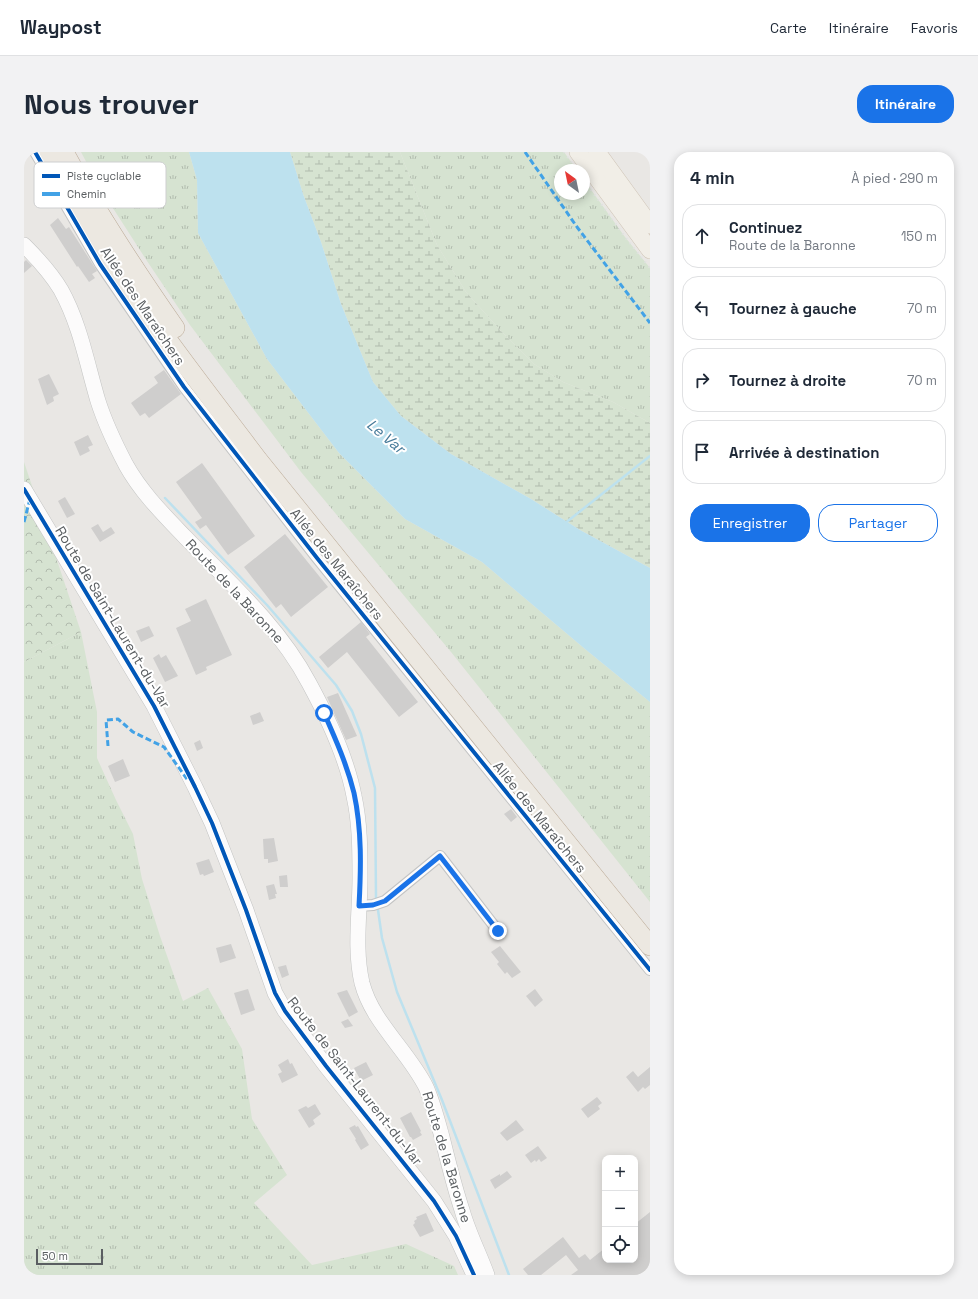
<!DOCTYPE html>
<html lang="fr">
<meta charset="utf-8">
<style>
body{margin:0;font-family:"Space Grotesk",sans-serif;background:#f2f2f3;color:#1f2937}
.controls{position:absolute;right:12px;bottom:12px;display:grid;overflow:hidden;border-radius:8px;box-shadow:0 2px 10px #0003}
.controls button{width:36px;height:36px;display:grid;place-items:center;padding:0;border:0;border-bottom:1px solid #e0e1e3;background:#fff;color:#1f2937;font:20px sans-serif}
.compass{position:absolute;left:530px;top:12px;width:36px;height:36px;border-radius:50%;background:#fff;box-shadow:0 2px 10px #0003;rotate:327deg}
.scale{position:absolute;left:12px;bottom:10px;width:67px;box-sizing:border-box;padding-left:4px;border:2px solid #5a5e61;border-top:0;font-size:11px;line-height:14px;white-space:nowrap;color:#5a5e61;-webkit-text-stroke:3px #fff;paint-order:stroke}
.stop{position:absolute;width:12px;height:12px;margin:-9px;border:3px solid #1a73e8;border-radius:50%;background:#fff}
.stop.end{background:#1a73e8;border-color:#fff;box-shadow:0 1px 4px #0008}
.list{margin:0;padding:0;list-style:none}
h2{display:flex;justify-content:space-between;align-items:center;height:52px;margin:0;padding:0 16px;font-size:17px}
h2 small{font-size:13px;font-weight:400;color:#747a83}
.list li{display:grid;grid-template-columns:26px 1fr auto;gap:12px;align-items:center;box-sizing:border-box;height:64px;margin:0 8px 8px;padding:0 8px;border:1px solid #e0e1e3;border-radius:16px}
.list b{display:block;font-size:15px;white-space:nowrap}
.list p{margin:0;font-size:13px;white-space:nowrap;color:#747a83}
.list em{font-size:13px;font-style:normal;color:#747a83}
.actions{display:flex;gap:8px;padding:12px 16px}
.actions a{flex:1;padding:9px 0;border:1px solid #1a73e8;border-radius:16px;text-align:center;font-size:14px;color:#1a73e8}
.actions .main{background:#1a73e8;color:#fff}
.icon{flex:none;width:22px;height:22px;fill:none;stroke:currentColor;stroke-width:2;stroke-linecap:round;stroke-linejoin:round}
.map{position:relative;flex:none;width:626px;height:1123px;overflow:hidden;border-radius:16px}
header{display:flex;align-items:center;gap:24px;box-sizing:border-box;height:56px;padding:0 20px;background:#fff;border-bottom:1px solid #e0e1e3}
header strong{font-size:19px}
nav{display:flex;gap:22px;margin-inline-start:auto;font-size:14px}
.intro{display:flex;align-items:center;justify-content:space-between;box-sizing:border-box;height:96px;padding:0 24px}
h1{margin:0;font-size:28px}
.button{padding:10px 18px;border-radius:16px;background:#1a73e8;color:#fff;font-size:14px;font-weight:700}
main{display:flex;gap:24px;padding:0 24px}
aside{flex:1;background:#fff;border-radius:16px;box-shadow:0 2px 10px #0003}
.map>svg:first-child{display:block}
.grass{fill:url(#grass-tufts)}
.forest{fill:url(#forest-crowns)}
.wetland{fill:url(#wetland-marsh)}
.water{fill:#bde1ee}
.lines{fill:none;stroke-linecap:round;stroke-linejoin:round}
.stream{stroke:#bde1ee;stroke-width:2.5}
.building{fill:#cfcecd}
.street-casing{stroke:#c3c4c4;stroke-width:12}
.secondary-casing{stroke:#c3c4c3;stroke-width:16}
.primary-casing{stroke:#cec3b5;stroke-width:18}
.highway-casing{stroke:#bbaa96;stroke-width:20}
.street{stroke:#fcfbfb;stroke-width:10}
.secondary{stroke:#fcfbfb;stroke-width:15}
.primary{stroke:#f1eee7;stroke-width:17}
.highway{stroke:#ece8e1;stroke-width:19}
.rail{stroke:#e0e1e1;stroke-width:2.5;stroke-dasharray:1 5;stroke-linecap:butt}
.quiet{stroke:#42a2e6;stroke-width:3;stroke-dasharray:6 3;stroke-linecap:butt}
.cycleway-casing{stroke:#fff;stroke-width:6}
.cycleway{stroke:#0057b8;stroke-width:4}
.route{stroke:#1a73e8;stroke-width:5}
.labels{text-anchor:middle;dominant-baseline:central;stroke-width:4;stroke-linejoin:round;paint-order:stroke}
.street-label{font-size:14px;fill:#5a5e61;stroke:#fff}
.water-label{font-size:15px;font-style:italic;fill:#477b9a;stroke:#fff}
.key{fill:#fff;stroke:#cecfd0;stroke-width:1}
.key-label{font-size:11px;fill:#5a5e61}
</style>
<header>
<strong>Waypost</strong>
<nav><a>Carte</a><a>Itinéraire</a><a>Favoris</a></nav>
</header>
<div class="intro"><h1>Nous trouver</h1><a class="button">Itinéraire</a></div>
<main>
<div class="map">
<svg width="626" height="1123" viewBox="0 0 626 1123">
<defs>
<pattern id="grass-tufts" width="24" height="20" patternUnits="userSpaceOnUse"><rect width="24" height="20" fill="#d6e3d1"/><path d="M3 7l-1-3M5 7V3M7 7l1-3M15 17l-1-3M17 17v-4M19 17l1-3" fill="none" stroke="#b1bbad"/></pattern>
<pattern id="forest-crowns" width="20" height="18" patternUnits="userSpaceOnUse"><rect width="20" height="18" fill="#d6e3d1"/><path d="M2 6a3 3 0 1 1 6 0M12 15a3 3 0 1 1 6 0" fill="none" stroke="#b1bbad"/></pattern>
<pattern id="wetland-marsh" width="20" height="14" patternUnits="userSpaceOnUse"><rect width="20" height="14" fill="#d6e3d1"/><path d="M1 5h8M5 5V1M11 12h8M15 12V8" fill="none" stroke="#b1bbad"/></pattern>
</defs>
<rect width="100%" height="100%" fill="#e9e7e4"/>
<!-- grass -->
<g class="grass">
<polygon points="57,0 165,0 173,28 174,81 243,207 315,301 381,367 458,410 561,497 626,550 626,750 427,500 277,320 166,173 123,109 76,36"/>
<polygon points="376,0 540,0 553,18 536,18 536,42 560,42 560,28 601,85 626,116 626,271 589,250 539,230 510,212 477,179 442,140 413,93"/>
<polygon points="57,480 73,560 73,606 92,648 109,682 118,727 136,784 159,849 184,836 218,897 228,967 263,1023 230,1051 288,1113 382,1092 430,1114 434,1123 0,1123 0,510"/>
</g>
<!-- forest -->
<polygon class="forest" points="0,310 57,480 0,510"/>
<!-- wetland -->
<polygon class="wetland" points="266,0 376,0 413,93 442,140 477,179 510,212 539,230 589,250 626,271 626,416 556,378 507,347 427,302 377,264 349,230 317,152 297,90 279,42"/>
<!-- water -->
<polygon class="water" points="165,0 266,0 279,42 297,90 317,152 349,230 377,264 427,302 507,347 556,378 626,416 626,550 561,497 458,410 381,367 315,301 243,207 174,81 173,28"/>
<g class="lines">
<!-- stream -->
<g class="stream">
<polyline points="141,346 243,453 312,533 328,559 337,582 351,636 352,746"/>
<polyline points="540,372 626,304"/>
<polyline points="354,758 358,786 373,840 418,948 485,1123"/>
</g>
</g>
<!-- building -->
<g class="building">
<polygon points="34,66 42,77 45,75 73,119 68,122 71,126 65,130 54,114 53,115 26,73"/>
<polygon points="2,108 8,114 0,121 0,110"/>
<polygon points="140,218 157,242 125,266 121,261 116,264 107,251 134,231 130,225"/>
<polygon points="25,222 35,242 29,245 30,249 23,253 14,227"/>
<polygon points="64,283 69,293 64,295 66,299 56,304 50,290"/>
<polygon points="178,311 231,384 204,403 182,373 176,377 171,370 178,366 152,330"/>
<polygon points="41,345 51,362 43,366 34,349"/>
<polygon points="74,372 79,380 87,375 91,381 76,390 67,376"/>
<polygon points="261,382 304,435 267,465 257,452 252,456 220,415"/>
<polygon points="182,447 208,503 182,515 183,518 172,523 152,476 167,469 161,457"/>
<polygon points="337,470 346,482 342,485 394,550 375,565 323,500 304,516 295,505"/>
<polygon points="125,474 130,484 117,490 112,479"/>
<polygon points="135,502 137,506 142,503 154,524 141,530 129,506"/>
<polygon points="314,541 333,584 322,588 303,545"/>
<polygon points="236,560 240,569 229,573 226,564"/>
<polygon points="176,588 179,596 173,599 170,591"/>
<polygon points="99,607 106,624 91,630 84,614"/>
<polygon points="487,657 493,665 487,670 480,662"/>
<polygon points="250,686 254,709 244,711 244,707 240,707 239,687"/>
<polygon points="185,707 190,720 180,724 179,722 176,723 172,711"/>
<polygon points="263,723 264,735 256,735 255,724"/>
<polygon points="250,732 253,742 251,742 252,746 245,748 242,734"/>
<polygon points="207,792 212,806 196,811 192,796"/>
<polygon points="476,794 497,820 488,826 483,820 481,822 473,812 475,810 467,800"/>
<polygon points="262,813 265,823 258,826 254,815"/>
<polygon points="224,837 231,858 217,863 210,841"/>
<polygon points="511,837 519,848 511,855 502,844"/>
<polygon points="323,838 334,860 325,865 313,841"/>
<polygon points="324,867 329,874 321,876 317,870"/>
<polygon points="264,907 266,912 268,911 274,923 258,931 254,922 258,920 254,913"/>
<polygon points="342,910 349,923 337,929 330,916"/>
<polygon points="626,915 626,933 621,937 619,935 614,940 602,925 609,919 614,925"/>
<polygon points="573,945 578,951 574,954 576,957 564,966 557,957"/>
<polygon points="291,952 297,962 289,968 291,972 285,976 274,958 282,954 284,956"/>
<polygon points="387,960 397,979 396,980 398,983 389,988 387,985 386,985 376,966"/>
<polygon points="492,968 500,978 483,989 476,981"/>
<polygon points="331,973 332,975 334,974 345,993 337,998 331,988 332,987 325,976"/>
<polygon points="514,994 523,1006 517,1010 515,1007 512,1010 511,1008 507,1011 501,1003"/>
<polygon points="483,1019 488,1025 471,1037 466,1028 476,1022 476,1024"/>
<polygon points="626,1060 626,1123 547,1123 554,1118 542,1103 517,1123 504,1123 499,1117 539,1085 555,1106 561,1102 566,1108 581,1096 581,1108 611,1108 611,1072"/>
<polygon points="402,1061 410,1079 396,1085 389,1073 391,1071 390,1069 393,1067 392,1065"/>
</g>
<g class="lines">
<!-- street casing -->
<g class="street-casing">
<g id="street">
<polyline points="11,0 76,112 160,235 293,406 626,818"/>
<polyline points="335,754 349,753 361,749 416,704 474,779"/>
</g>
</g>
<!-- secondary casing -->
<g class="secondary-casing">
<g id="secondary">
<path d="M0,93c14,14 27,28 37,45 19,34 26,74 37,111 7,22 17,43 28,64 15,27 37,49 59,72 44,45 94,89 124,146 18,33 38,76 45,113 6,27 6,55 6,82 0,35 -6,70 2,105 10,39 46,68 64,104 7,16 11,32 16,50 6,24 12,49 20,73 6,22 17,43 25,65"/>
<polyline points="0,337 130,554 171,635 188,671 222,758 251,841 261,859 302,914 410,1049 432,1084 450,1123"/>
</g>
</g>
<!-- primary casing -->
<g class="primary-casing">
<g id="primary">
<polyline points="554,0 626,98"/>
<polyline points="573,0 626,73"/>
</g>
</g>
<!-- highway casing -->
<g class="highway-casing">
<g id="highway">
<path d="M25,0c27,50 57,100 90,148 38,55 79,107 119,160l392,486"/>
<path d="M40,0c33,61 72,120 111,176"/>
</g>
</g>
<!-- street -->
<use href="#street" class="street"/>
<!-- secondary -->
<use href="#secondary" class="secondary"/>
<!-- primary -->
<use href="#primary" class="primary"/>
<!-- highway -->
<use href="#highway" class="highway"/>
<!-- rail -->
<g class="rail">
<polyline points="540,0 553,18"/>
<polyline points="560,28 601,85 626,116"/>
</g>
<!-- quiet -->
<g class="quiet">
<polyline points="501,0 553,75 626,171"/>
<polyline points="0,370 6,347"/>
<polyline points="84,594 82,568 94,567 109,580 140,595 163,627"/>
</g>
<!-- cycleway casing -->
<g class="cycleway-casing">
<g id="cycleway">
<polyline points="11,0 76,112 160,235 293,406 626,818"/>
<polyline points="0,337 130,554 171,635 188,671 222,758 251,841 261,859 302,914 410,1049 432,1084 450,1123"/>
</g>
</g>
<!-- cycleway -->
<use href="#cycleway" class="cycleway"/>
</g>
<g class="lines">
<!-- route -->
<path class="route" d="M300,561c12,27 23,52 30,80 8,37 7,76 5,113l14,-1 12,-4 55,-45 58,75"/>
</g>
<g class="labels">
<!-- street labels -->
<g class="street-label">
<text transform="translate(119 154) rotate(56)">Allée des Maraîchers</text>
<text transform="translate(313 412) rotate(51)">Allée des Maraîchers</text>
<text transform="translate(211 439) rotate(47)">Route de la Baronne</text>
<text transform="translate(89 465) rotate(59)">Route de Saint-Laurent-du-Var</text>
<text transform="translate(516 665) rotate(51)">Allée des Maraîchers</text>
<text transform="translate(331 929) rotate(52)">Route de Saint-Laurent-du-Var</text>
<text transform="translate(423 1005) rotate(73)">Route de la Baronne</text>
</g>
<!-- water labels -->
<g class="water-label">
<text transform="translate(362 284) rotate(40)">Le Var</text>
</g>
</g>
<!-- legend -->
<rect x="10" y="10" width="132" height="46" rx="6" class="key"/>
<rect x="18" y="22" width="18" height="4" fill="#0057b8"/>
<rect x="18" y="40" width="18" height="4" fill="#42a2e6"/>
<g class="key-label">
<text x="43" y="28">Piste cyclable</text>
<text x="43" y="46">Chemin</text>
</g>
</svg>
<div class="controls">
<button>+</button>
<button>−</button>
<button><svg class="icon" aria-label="locate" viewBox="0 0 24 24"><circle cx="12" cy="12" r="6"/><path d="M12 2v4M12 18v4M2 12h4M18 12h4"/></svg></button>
</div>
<svg class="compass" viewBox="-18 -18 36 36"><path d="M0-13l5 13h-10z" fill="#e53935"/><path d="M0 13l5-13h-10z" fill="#747a83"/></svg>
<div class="scale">50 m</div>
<div class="stop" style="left:300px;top:561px"></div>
<div class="stop end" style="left:474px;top:779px"></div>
</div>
<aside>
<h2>4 min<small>À pied · 290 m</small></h2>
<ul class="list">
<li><svg class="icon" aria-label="ahead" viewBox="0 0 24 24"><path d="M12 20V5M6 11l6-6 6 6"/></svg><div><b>Continuez</b><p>Route de la Baronne</p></div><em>150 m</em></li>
<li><svg class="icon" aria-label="left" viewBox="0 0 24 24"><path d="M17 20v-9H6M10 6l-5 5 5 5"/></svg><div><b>Tournez à gauche</b></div><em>70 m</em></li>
<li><svg class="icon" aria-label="right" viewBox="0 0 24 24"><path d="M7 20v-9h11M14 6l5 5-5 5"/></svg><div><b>Tournez à droite</b></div><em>70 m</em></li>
<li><svg class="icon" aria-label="arrive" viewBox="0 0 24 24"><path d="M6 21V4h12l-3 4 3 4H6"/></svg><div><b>Arrivée à destination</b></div></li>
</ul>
<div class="actions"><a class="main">Enregistrer</a><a>Partager</a></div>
</aside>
</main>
